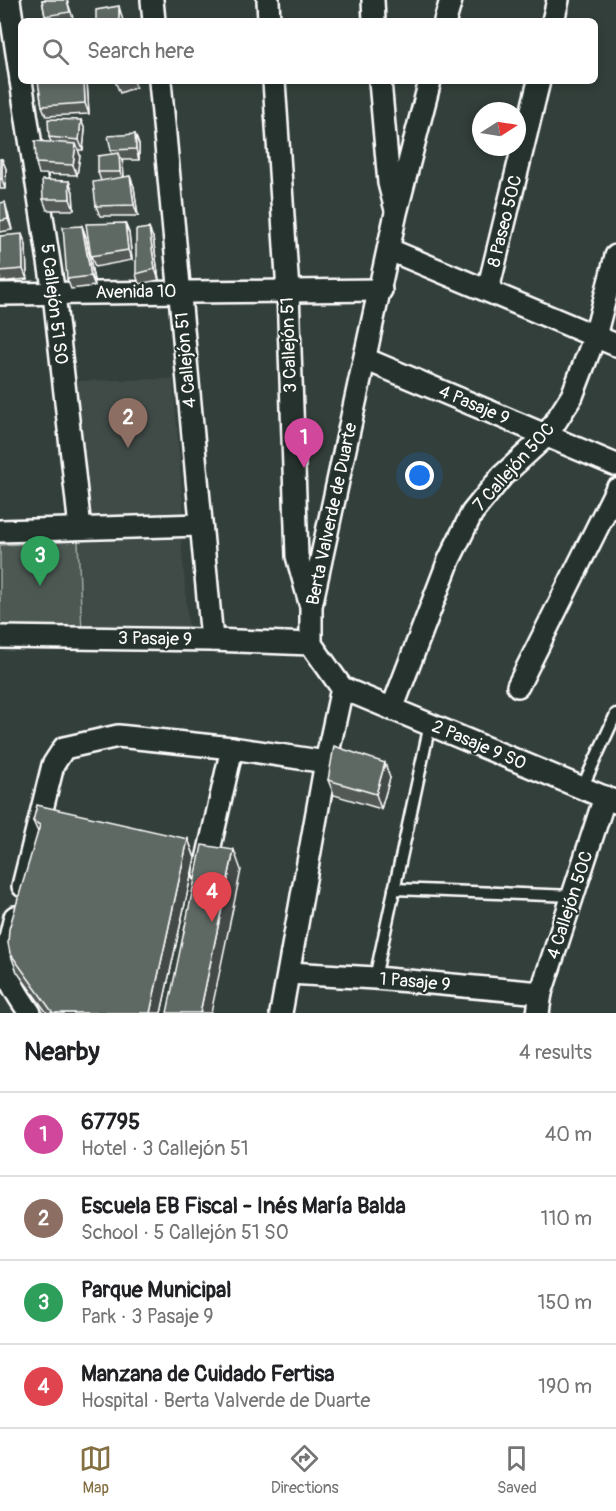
<!DOCTYPE html>
<meta charset="utf-8">
<style>
body{margin:0;font-family:Pangolin,sans-serif;background:#f2f2f2;color:#202124}
.compass{position:absolute;left:472px;top:102px;width:54px;height:54px;border-radius:50%;background:#fff;box-shadow:0 3px 9px #0003;rotate:78deg}
.you{position:absolute;left:420px;top:476px;width:21px;height:21px;margin:-15px;border:4px solid #fff;border-radius:50%;background:#1a73e8;box-shadow:0 0 0 9px #1a73e833}
.badge{display:grid;place-items:center;width:39px;height:39px;border-radius:50%;background:#847042;color:#fff;font-size:20px;font-weight:700}
.pin{position:absolute;translate:-50% -50px;filter:drop-shadow(0 2px 3px #0008)}
.pin::after{content:'';position:absolute;top:32px;width:21px;height:18px;background:inherit;clip-path:polygon(0 0,100% 0,50% 100%)}
.list{margin:0;padding:0;list-style:none}
h2{display:flex;justify-content:space-between;align-items:center;height:78px;margin:0;padding:0 24px;font-size:26px}
h2 small{font-size:20px;font-weight:400;color:#757577}
.list li{display:grid;grid-template-columns:39px 1fr auto;gap:18px;align-items:center;box-sizing:border-box;height:84px;padding:0 24px;border-top:2px solid #e0e0e0}
.list b{display:block;font-size:22px;white-space:nowrap}
.list p{margin:0;font-size:20px;white-space:nowrap;color:#757577}
.list em{font-size:20px;font-style:normal;color:#757577}
.icon{flex:none;width:33px;height:33px;fill:none;stroke:currentColor;stroke-width:2;stroke-linecap:round;stroke-linejoin:round}
.map{position:relative;flex:none;width:616px;height:1013px;overflow:hidden}
.search{position:absolute;background:#fff;box-shadow:0 3px 9px #0003;left:18px;right:18px;top:18px;height:66px;display:flex;align-items:center;gap:15px;box-sizing:border-box;padding:0 21px;border-radius:9px;color:#757577;font-size:22px}
.sheet{height:414px;background:#fff}
nav{display:flex;justify-content:space-around;align-items:center;box-sizing:border-box;height:84px;border-top:2px solid #e0e0e0;background:#fff;font-size:16px;color:#757577}
nav a{display:grid;justify-items:center;gap:3px}
nav .on{color:#847042}
.map>svg:first-child{display:block}
.built{fill:#404c47}
.green{fill:#4d5853;stroke:#a6aca9;stroke-width:1.5}
.lines{fill:none;stroke-linecap:round;stroke-linejoin:round}
.lane-casing{stroke:#fff;stroke-width:15}
.street-casing{stroke:#fff;stroke-width:26}
.lane{stroke:#26332d;stroke-width:10}
.street{stroke:#26332d;stroke-width:21}
.wall{fill:#525a56;stroke:#fff;stroke-width:1.5}
.shaded-wall{fill:#424a46;stroke:#fff;stroke-width:1.5}
.building{fill:#5f6964;stroke:#fff;stroke-width:1.5}
.labels{text-anchor:middle;dominant-baseline:central;stroke-width:4.5;stroke-linejoin:round;paint-order:stroke}
.street-label{font-size:18px;fill:#fff;stroke:#26332d}
</style>
<div class="map">
<svg width="616" height="1013" viewBox="0 0 616 1013">
<rect width="100%" height="100%" fill="#333f3a"/>
<filter id="ink" filterUnits="userSpaceOnUse"><feTurbulence type="fractalNoise" baseFrequency=".0167" numOctaves="2"/><feDisplacementMap in="SourceGraphic" scale="12" xChannelSelector="R" yChannelSelector="G"/><feConvolveMatrix kernelMatrix="1 2 1 2 8 2 1 2 1" color-interpolation-filters="sRGB"/></filter>
<g filter="url(#ink)">
<!-- built -->
<g class="built">
<polygon points="173,379 184,516 83,523 72,381"/>
<polygon points="181,539 189,634 84,631 79,542"/>
</g>
<!-- green -->
<polygon class="green" points="78,541 82,630 0,628 0,545"/>
<g class="lines">
<!-- lane casing -->
<g class="lane-casing">
<g id="lane">
<polyline points="582,788 616,714"/>
<polyline points="394,889 574,896"/>
<polyline points="375,978 430,724"/>
</g>
</g>
<!-- street casing -->
<g class="street-casing">
<g id="street">
<polyline points="9,0 21,80"/>
<polyline points="152,0 154,21"/>
<polyline points="268,0 269,21"/>
<polyline points="373,0 374,21"/>
<polyline points="445,21 451,0"/>
<polyline points="553,21 558,0"/>
<polyline points="21,81 54,294 80,528"/>
<polyline points="160,81 212,640"/>
<polyline points="274,81 288,291 297,556 310,603"/>
<polyline points="380,81 389,183 396,210"/>
<polyline points="390,250 616,345"/>
<polyline points="488,290 539,81"/>
<polyline points="0,294 381,290"/>
<polyline points="365,359 616,465"/>
<polyline points="0,531 201,525"/>
<polyline points="0,637 212,640 311,644"/>
<polyline points="518,686 616,490"/>
<polyline points="342,688 616,802"/>
<polyline points="392,709 449,560 472,513 502,476 547,435 572,396 595,336 616,256"/>
<polyline points="204,873 232,748"/>
<polyline points="23,886 53,765 64,748 118,736 232,748 326,762"/>
<path d="M15,917c-12,50 -15,53 15,96"/>
<polyline points="289,973 375,978 541,993"/>
<polyline points="281,1013 326,762 342,688 311,644 311,606 396,213 430,81"/>
<polyline points="538,1013 541,993 605,797"/>
</g>
</g>
<!-- lane -->
<use href="#lane" class="lane"/>
<!-- street -->
<use href="#street" class="street"/>
</g>
<!-- wall -->
<g class="wall">
<polygon points="42,0 67,0 74,21 46,21"/>
<polygon points="38,81 87,81 89,114 46,116 42,106"/>
<polygon points="115,81 134,81 136,87 120,93"/>
<polygon points="81,120 85,130 83,150 78,150 80,155 77,175 39,174 36,163 51,142 49,137"/>
<polygon points="135,134 139,145 139,160 122,160 123,164 124,177 130,176 134,187 138,216 100,216 96,206 101,181 98,172 112,154 111,150"/>
<polygon points="0,159 2,159 6,169 5,189 0,189"/>
<polygon points="69,181 73,192 74,210 47,210 43,199"/>
<polygon points="0,203 8,213 12,230 0,232"/>
<polygon points="125,223 129,233 132,260 95,267 91,256"/>
<polygon points="82,226 86,237 95,286 71,289 67,279"/>
<polygon points="0,236 26,245 27,279 0,282"/>
<polygon points="153,238 159,280 139,284 136,274"/>
<polygon points="390,778 381,809 334,795 328,780"/>
<polygon points="33,821 188,839 195,858 161,1013 47,1013 17,972 10,953 38,832"/>
</g>
<!-- shaded-wall -->
<g class="shaded-wall">
<polygon points="119,6 122,17 123,21 119,21"/>
<polygon points="84,81 87,81 89,114 85,103"/>
<polygon points="81,120 85,130 83,150 79,140"/>
<polygon points="135,134 139,145 139,160 136,149"/>
<polygon points="76,144 80,155 77,175 73,165"/>
<polygon points="119,153 123,164 124,182 120,172"/>
<polygon points="2,159 6,169 5,189 2,179"/>
<polygon points="130,176 134,187 138,216 134,205"/>
<polygon points="69,181 73,192 74,210 70,199"/>
<polygon points="5,202 8,213 12,230 8,219"/>
<polygon points="125,223 129,233 132,260 128,250"/>
<polygon points="82,226 86,237 95,286 91,276"/>
<polygon points="149,228 153,238 159,280 155,269"/>
<polygon points="22,234 26,245 27,279 23,269"/>
<polygon points="385,763 390,778 381,809 376,794"/>
<polygon points="188,839 195,858 161,1013 150,1013"/>
<polygon points="234,850 241,870 211,1013 200,1013"/>
</g>
<!-- building -->
<g class="building">
<polygon points="42,0 67,0 70,12 45,16"/>
<polygon points="119,6 119,21 96,21 96,10"/>
<polygon points="38,81 84,81 85,103 42,106"/>
<polygon points="48,119 81,120 79,140 49,137"/>
<polygon points="135,134 136,149 111,150 108,136"/>
<polygon points="35,141 76,144 73,165 36,163"/>
<polygon points="119,153 120,172 98,172 98,156"/>
<rect x="0" y="159" width="2" height="20"/>
<polygon points="130,176 134,205 96,206 93,182"/>
<polygon points="42,180 69,181 70,199 43,199"/>
<polygon points="5,202 8,219 0,221 0,203"/>
<polygon points="125,223 128,250 91,256 86,224"/>
<polygon points="82,226 91,276 67,279 63,227"/>
<polygon points="149,228 155,269 136,274 136,230"/>
<polygon points="22,234 23,269 0,271 0,236"/>
<polygon points="334,746 385,763 376,794 328,780"/>
<polygon points="37,805 188,839 150,1013 53,1013 10,953 8,943 9,929 40,825 33,821"/>
<polygon points="202,845 234,850 200,1013 167,1013"/>
</g>
</g>
<g class="labels">
<!-- street labels -->
<g class="street-label">
<text transform="translate(505 221) rotate(-76)">8 Paseo 50C</text>
<text transform="translate(136 292) rotate(-1)">Avenida 10</text>
<text transform="translate(54 304) rotate(83)">5 Callejón 51 SO</text>
<text transform="translate(289 345) rotate(-92)">3 Callejón 51</text>
<text transform="translate(186 360) rotate(-95)">4 Callejón 51</text>
<text transform="translate(474 405) rotate(23)">4 Pasaje 9</text>
<text transform="translate(514 467) rotate(-48)">7 Callejón 50C</text>
<text transform="translate(332 514) rotate(-78)">Berta Valverde de Duarte</text>
<text transform="translate(155 639) rotate(1)">3 Pasaje 9</text>
<text transform="translate(479 745) rotate(23)">2 Pasaje 9 SO</text>
<text transform="translate(570 905) rotate(-72)">4 Callejón 50C</text>
<text transform="translate(415 982) rotate(5)">1 Pasaje 9</text>
</g>
</g>
</svg>
<svg class="compass" viewBox="-18 -18 36 36"><path d="M0-13l5 13h-10z" fill="#e53935"/><path d="M0 13l5-13h-10z" fill="#757577"/></svg>
<div class="you"></div>
<div class="pin badge" style="left:304px;top:468px;background:#d1479c">1</div>
<div class="pin badge" style="left:128px;top:448px;background:#8d6e63">2</div>
<div class="pin badge" style="left:40px;top:586px;background:#2e9e5b">3</div>
<div class="pin badge" style="left:212px;top:922px;background:#e0444e">4</div>
<div class="search"><svg class="icon" aria-label="search" viewBox="0 0 24 24"><circle cx="10" cy="10" r="6"/><path d="M15 15l6 6"/></svg>Search here</div>
</div>
<section class="sheet">
<h2>Nearby<small>4 results</small></h2>
<ul class="list">
<li><span class="badge" style="background:#d1479c">1</span><div><b>67795</b><p>Hotel · 3 Callejón 51</p></div><em>40 m</em></li>
<li><span class="badge" style="background:#8d6e63">2</span><div><b>Escuela EB Fiscal - Inés María Balda</b><p>School · 5 Callejón 51 SO</p></div><em>110 m</em></li>
<li><span class="badge" style="background:#2e9e5b">3</span><div><b>Parque Municipal</b><p>Park · 3 Pasaje 9</p></div><em>150 m</em></li>
<li><span class="badge" style="background:#e0444e">4</span><div><b>Manzana de Cuidado Fertisa</b><p>Hospital · Berta Valverde de Duarte</p></div><em>190 m</em></li>
</ul>
</section>
<nav>
<a class="on"><svg class="icon" aria-label="map" viewBox="0 0 24 24"><path d="M3 6l6-2 6 2 6-2v14l-6 2-6-2-6 2zM9 4v14M15 6v14"/></svg>Map</a>
<a><svg class="icon" aria-label="directions" viewBox="0 0 24 24"><path d="M12 3l9 9-9 9-9-9zM9 14v-3h6M13 9l2 2-2 2"/></svg>Directions</a>
<a><svg class="icon" aria-label="saved" viewBox="0 0 24 24"><path d="M7 4h10v16l-5-4-5 4z"/></svg>Saved</a>
</nav>
